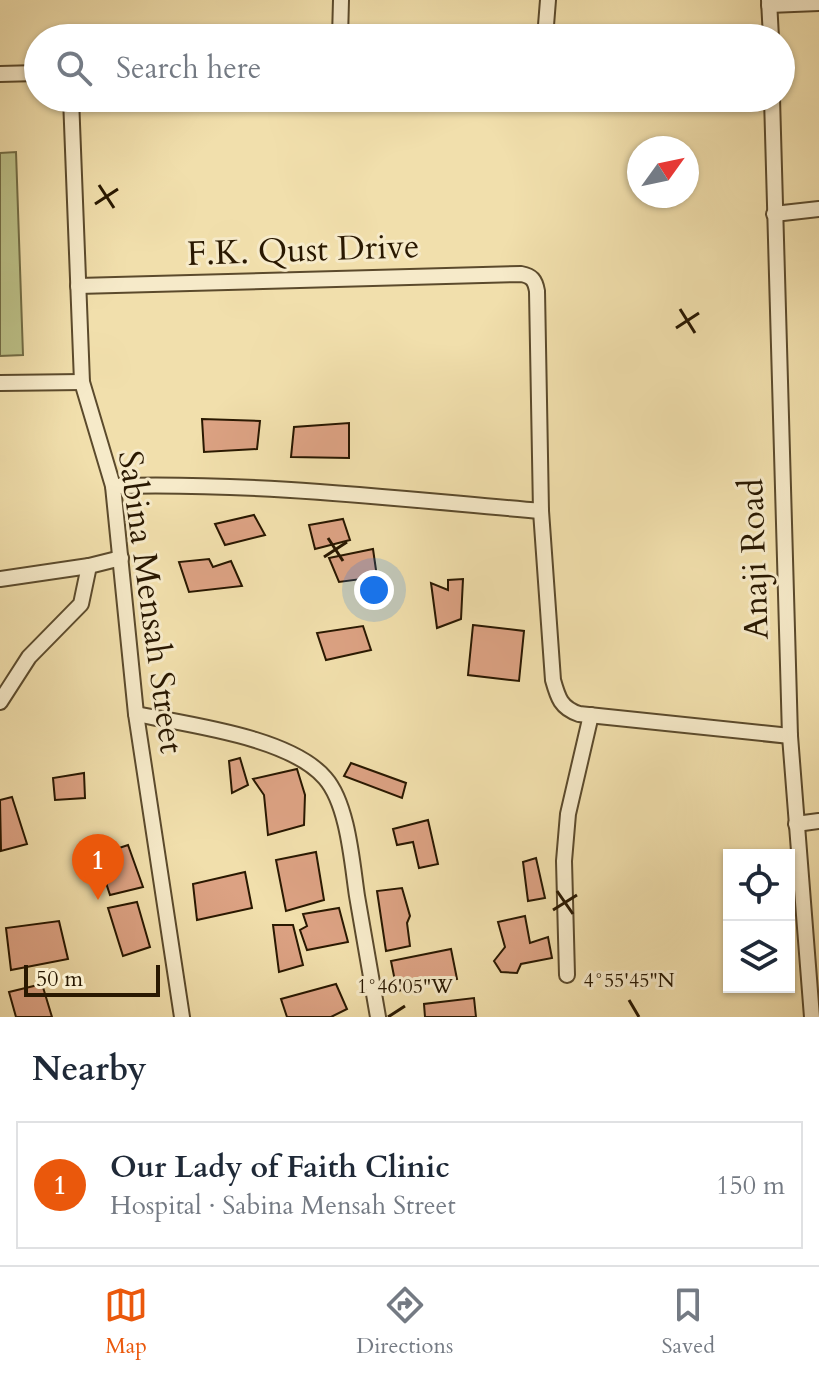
<!DOCTYPE html>
<meta charset="utf-8">
<style>
body{margin:0;font-family:Cardo,serif;background:#f2f2f3;color:#1f2937}
.controls{position:absolute;right:24px;bottom:24px;display:grid;overflow:hidden;border-radius:0px;box-shadow:0 2px 6px #0004}
.controls button{width:72px;height:72px;display:grid;place-items:center;padding:0;border:0;border-bottom:2px solid #e0e1e3;background:#fff;color:#1f2937;font:40px sans-serif}
.compass{position:absolute;left:627px;top:136px;width:72px;height:72px;border-radius:50%;background:#fff;box-shadow:0 2px 6px #0004;rotate:57deg}
.scale{position:absolute;left:24px;bottom:20px;width:136px;box-sizing:border-box;padding-left:8px;border:4px solid #291801;border-top:0;font-size:22px;line-height:28px;white-space:nowrap;color:#291801;-webkit-text-stroke:6px #f6eac9;paint-order:stroke}
.you{position:absolute;left:374px;top:590px;width:28px;height:28px;margin:-20px;border:6px solid #fff;border-radius:50%;background:#1a73e8;box-shadow:0 0 0 12px #1a73e833}
.badge{display:grid;place-items:center;width:52px;height:52px;border-radius:50%;background:#ea580c;color:#fff;font-size:26px;font-weight:700}
.pin{position:absolute;translate:-50% -66px;filter:drop-shadow(0 2px 4px #0008)}
.pin::after{content:'';position:absolute;top:42px;width:28px;height:24px;background:inherit;clip-path:polygon(0 0,100% 0,50% 100%)}
.list{margin:0;padding:0;list-style:none}
h2{display:flex;justify-content:space-between;align-items:center;height:104px;margin:0;padding:0 32px;font-size:34px}
h2 small{font-size:26px;font-weight:400;color:#747a83}
.list li{display:grid;grid-template-columns:52px 1fr auto;gap:24px;align-items:center;box-sizing:border-box;height:128px;margin:0 16px 16px;padding:0 16px;border:2px solid #e0e1e3;border-radius:0px}
.list b{display:block;font-size:30px;white-space:nowrap}
.list p{margin:0;font-size:26px;white-space:nowrap;color:#747a83}
.list em{font-size:26px;font-style:normal;color:#747a83}
.icon{flex:none;width:44px;height:44px;fill:none;stroke:currentColor;stroke-width:2;stroke-linecap:round;stroke-linejoin:round}
.map{position:relative;flex:none;width:819px;height:1017px;overflow:hidden}
.search{position:absolute;background:#fff;box-shadow:0 2px 6px #0004;left:24px;right:24px;top:24px;height:88px;display:flex;align-items:center;gap:20px;box-sizing:border-box;padding:0 28px;border-radius:44px;color:#747a83;font-size:30px}
.sheet{height:248px;background:#fff}
nav{display:flex;justify-content:space-around;align-items:center;box-sizing:border-box;height:112px;border-top:2px solid #e0e1e3;background:#fff;font-size:22px;color:#747a83}
nav a{display:grid;justify-items:center;gap:4px}
nav .on{color:#ea580c}
.map>svg:first-child{display:block}
.green{fill:#bcc188;stroke:#726c44;stroke-width:2}
.building{fill:#dca283;stroke:#291801;stroke-width:2}
.lines{fill:none;stroke-linecap:round;stroke-linejoin:round}
.street-casing{stroke:#5b4a2c;stroke-width:18}
.street{stroke:#f6eac9;stroke-width:14}
.ticks{fill:none;stroke:#291801;stroke-width:3}
.labels{text-anchor:middle;dominant-baseline:central;stroke-width:6;stroke-linejoin:round;paint-order:stroke}
.street-label{font-size:34px;fill:#291801;stroke:#f6eac9}
.ticks-label{font-size:20px;text-anchor:middle;fill:#291801;stroke:#f6eac9;stroke-width:6;stroke-linejoin:round;paint-order:stroke}
</style>
<div class="map">
<svg width="819" height="1017" viewBox="0 0 819 1017">
<rect width="100%" height="100%" fill="#f1dfac"/>
<filter id="stains"><feTurbulence type="fractalNoise" baseFrequency=".0025" numOctaves="4"/><feColorMatrix values="0 0 0 0 .2 0 0 0 0 .09 0 0 0 0 .02 0 0 0 .5 -.17"/></filter>
<radialGradient id="worn" r=".72"><stop offset=".6" stop-color="#630" stop-opacity="0"/><stop offset="1" stop-color="#630" stop-opacity=".3"/></radialGradient>
<!-- green -->
<polygon class="green" points="16,152 23,355 0,356 0,153"/>
<!-- building -->
<g class="building">
<polygon points="202,419 260,421 257,449 204,452"/>
<polygon points="349,423 349,458 291,457 294,427"/>
<polygon points="254,515 265,535 225,545 215,524"/>
<polygon points="343,519 350,540 315,549 309,525"/>
<polygon points="373,549 377,577 339,582 329,558"/>
<polygon points="209,559 213,567 231,561 242,586 189,592 179,562"/>
<polygon points="463,579 461,619 437,628 431,583 448,590 448,580"/>
<polygon points="473,625 524,631 519,681 468,675"/>
<polygon points="363,626 371,650 326,660 317,633"/>
<polygon points="240,758 248,785 232,793 229,761"/>
<polygon points="351,763 406,783 402,798 344,776"/>
<polygon points="297,769 305,795 304,825 268,835 264,795 253,779"/>
<polygon points="84,773 85,798 55,800 53,778"/>
<polygon points="12,797 27,844 1,851 0,800"/>
<polygon points="428,820 438,864 419,868 413,842 397,845 393,829"/>
<polygon points="104,843 110,851 128,845 143,887 110,895 95,849"/>
<polygon points="316,852 324,900 286,911 276,860"/>
<polygon points="536,858 545,898 528,901 523,862"/>
<polygon points="245,872 252,908 197,920 193,884"/>
<polygon points="402,888 410,916 407,923 410,946 386,951 377,891"/>
<polygon points="137,902 150,947 123,956 108,908"/>
<polygon points="339,908 348,942 307,950 300,930 307,926 303,914"/>
<polygon points="525,916 530,943 548,937 552,958 521,964 517,973 501,972 494,961 505,947 498,922"/>
<polygon points="59,921 68,959 11,970 6,928"/>
<polygon points="273,925 293,925 303,965 279,972"/>
<polygon points="451,949 457,979 397,991 391,961"/>
<polygon points="42,984 52,1017 16,1017 9,992"/>
<polygon points="336,984 347,1009 331,1017 287,1017 281,999"/>
<polygon points="474,998 476,1017 425,1017 424,1004"/>
</g>
<g class="lines">
<!-- street casing -->
<g class="street-casing">
<g id="street">
<polyline points="769,0 771,38"/>
<polyline points="769,5 819,3"/>
<polyline points="340,38 341,0"/>
<polyline points="545,38 548,0"/>
<polyline points="0,74 38,73"/>
<polyline points="71,98 82,382 113,486 136,714 182,1017"/>
<polyline points="772,98 790,736 812,1017"/>
<polyline points="774,214 819,209"/>
<path d="M78,286l443,-12c11,2 14,6 16,17l4,220 12,169c5,18 8,28 26,34l211,22"/>
<polyline points="0,383 82,382"/>
<path d="M113,486c143,-4 286,13 428,25"/>
<polyline points="0,579 89,566"/>
<polyline points="0,702 29,657 81,604 89,566 121,558"/>
<path d="M136,714c52,11 154,23 189,64 23,26 27,85 32,118 7,40 14,81 21,121"/>
<polyline points="796,824 819,821"/>
<polyline points="567,975 564,861 568,814 591,715"/>
</g>
</g>
<!-- street -->
<use href="#street" class="street"/>
</g>
<!-- ticks -->
<path class="ticks" d="M99,185l15,23M95,204l23,-15M680,309l15,24M676,328l23,-15M328,538l15,23M324,557l23,-15M557,891l16,23M553,910l24,-15M629,1000l10,17M388,1017l17,-11"/>
<g class="labels">
<!-- street labels -->
<g class="street-label">
<text transform="translate(303 250) rotate(-2)">F.K. Qust Drive</text>
<text transform="translate(754 559) rotate(-92)">Anaji Road</text>
<text transform="translate(151 602) rotate(82)">Sabina Mensah Street</text>
</g>
</g>
<g class="ticks-label">
<text x="629" y="987">4°55'45"N</text>
<text x="405" y="993">1°46'05"W</text>
</g>
<rect width="100%" height="100%" filter="url(#stains)"/>
<rect width="100%" height="100%" fill="url(#worn)"/>
</svg>
<div class="controls">
<button><svg class="icon" aria-label="locate" viewBox="0 0 24 24"><circle cx="12" cy="12" r="6"/><path d="M12 2v4M12 18v4M2 12h4M18 12h4"/></svg></button>
<button><svg class="icon" aria-label="layers" viewBox="0 0 24 24"><path d="M12 4l9 5-9 5-9-5zM3 14l9 5 9-5"/></svg></button>
</div>
<svg class="compass" viewBox="-18 -18 36 36"><path d="M0-13l5 13h-10z" fill="#e53935"/><path d="M0 13l5-13h-10z" fill="#747a83"/></svg>
<div class="scale">50 m</div>
<div class="you"></div>
<div class="pin badge" style="left:98px;top:900px">1</div>
<div class="search"><svg class="icon" aria-label="search" viewBox="0 0 24 24"><circle cx="10" cy="10" r="6"/><path d="M15 15l6 6"/></svg>Search here</div>
</div>
<section class="sheet">
<h2>Nearby<small></small></h2>
<ul class="list">
<li><span class="badge">1</span><div><b>Our Lady of Faith Clinic</b><p>Hospital · Sabina Mensah Street</p></div><em>150 m</em></li>
</ul>
</section>
<nav>
<a class="on"><svg class="icon" aria-label="map" viewBox="0 0 24 24"><path d="M3 6l6-2 6 2 6-2v14l-6 2-6-2-6 2zM9 4v14M15 6v14"/></svg>Map</a>
<a><svg class="icon" aria-label="directions" viewBox="0 0 24 24"><path d="M12 3l9 9-9 9-9-9zM9 14v-3h6M13 9l2 2-2 2"/></svg>Directions</a>
<a><svg class="icon" aria-label="saved" viewBox="0 0 24 24"><path d="M7 4h10v16l-5-4-5 4z"/></svg>Saved</a>
</nav>
